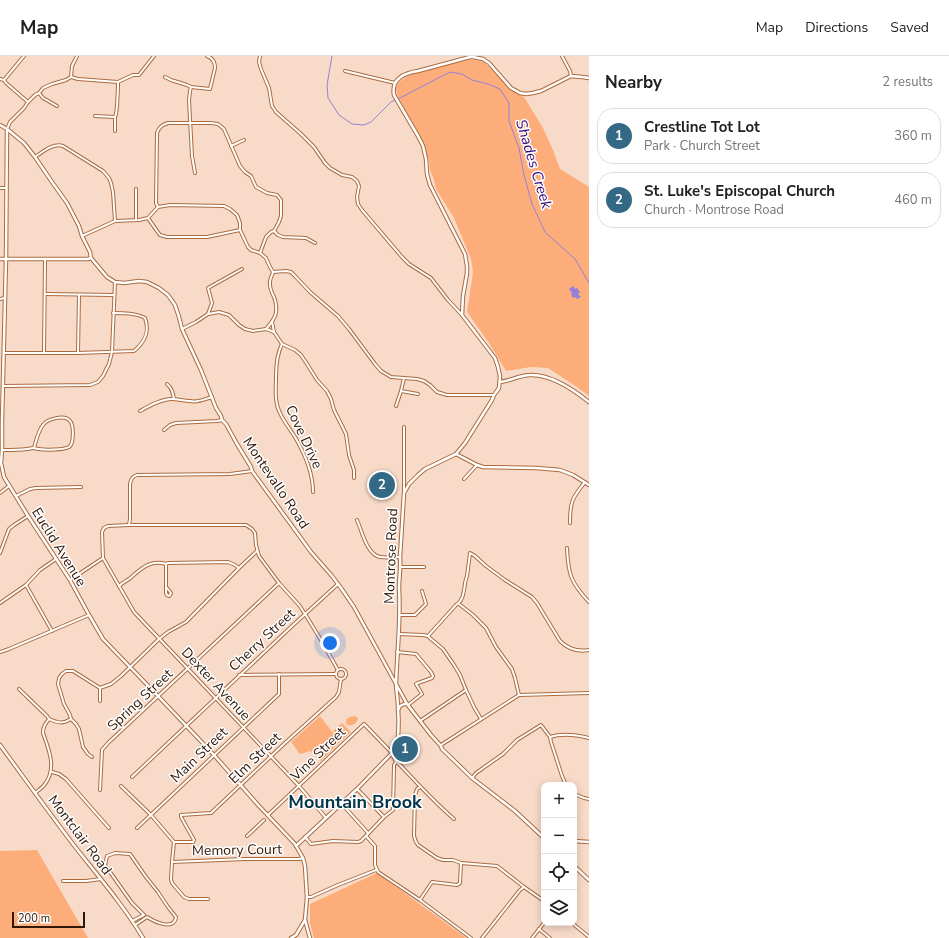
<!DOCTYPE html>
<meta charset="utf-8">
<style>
body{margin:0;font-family:"Nunito Sans",sans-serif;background:#f6f6f6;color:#202124}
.controls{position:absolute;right:12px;bottom:12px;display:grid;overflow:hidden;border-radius:8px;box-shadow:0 2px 10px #0003}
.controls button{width:36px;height:36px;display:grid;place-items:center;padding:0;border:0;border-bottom:1px solid #e0e0e0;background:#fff;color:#202124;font:20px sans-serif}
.scale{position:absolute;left:12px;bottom:10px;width:73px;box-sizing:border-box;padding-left:4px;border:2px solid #311705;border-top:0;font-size:11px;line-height:14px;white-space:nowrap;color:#311705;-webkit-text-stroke:3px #fff;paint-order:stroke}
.you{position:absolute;left:330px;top:587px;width:14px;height:14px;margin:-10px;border:3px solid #fff;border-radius:50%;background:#1a73e8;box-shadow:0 0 0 6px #1a73e833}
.badge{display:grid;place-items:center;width:26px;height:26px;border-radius:50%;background:#336984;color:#fff;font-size:13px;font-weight:700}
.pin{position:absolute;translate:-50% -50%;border:2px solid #fff;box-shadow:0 1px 4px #0006}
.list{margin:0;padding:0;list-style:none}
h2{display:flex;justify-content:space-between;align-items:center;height:52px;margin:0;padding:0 16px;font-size:17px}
h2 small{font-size:13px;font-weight:400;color:#757577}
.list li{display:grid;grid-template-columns:26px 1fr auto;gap:12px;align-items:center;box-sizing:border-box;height:56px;margin:0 8px 8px;padding:0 8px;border:1px solid #e0e0e0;border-radius:16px}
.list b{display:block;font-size:15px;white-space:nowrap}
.list p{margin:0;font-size:13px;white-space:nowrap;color:#757577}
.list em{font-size:13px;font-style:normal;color:#757577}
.icon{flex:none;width:22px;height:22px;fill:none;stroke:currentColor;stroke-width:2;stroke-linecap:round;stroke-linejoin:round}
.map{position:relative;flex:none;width:589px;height:882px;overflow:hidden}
header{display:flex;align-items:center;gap:24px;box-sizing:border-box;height:56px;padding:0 20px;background:#fff;border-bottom:1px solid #e0e0e0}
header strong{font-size:19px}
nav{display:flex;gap:22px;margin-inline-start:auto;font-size:14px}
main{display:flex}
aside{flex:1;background:#fff}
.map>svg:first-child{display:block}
.green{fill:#fcad7a}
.water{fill:#9580da}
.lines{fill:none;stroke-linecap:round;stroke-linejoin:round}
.stream{stroke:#9580da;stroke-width:1}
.minor-casing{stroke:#ab6a3e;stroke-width:4}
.tertiary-casing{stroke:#ab6a3e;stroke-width:4.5}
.secondary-casing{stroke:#ab6a3e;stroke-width:4.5}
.minor{stroke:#fff;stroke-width:2}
.tertiary{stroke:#fff;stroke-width:2.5}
.secondary{stroke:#fff;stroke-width:2.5}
.labels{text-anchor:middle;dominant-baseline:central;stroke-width:3;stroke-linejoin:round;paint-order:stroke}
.street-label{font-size:14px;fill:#311705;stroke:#fff}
.water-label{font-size:15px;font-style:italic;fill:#380677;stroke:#fff}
.district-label{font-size:18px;font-weight:bold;fill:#043448;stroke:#fff}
</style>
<header>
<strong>Map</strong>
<nav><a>Map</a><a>Directions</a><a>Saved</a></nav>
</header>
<main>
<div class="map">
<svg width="589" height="882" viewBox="0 0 589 882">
<rect width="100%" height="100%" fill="#f8dac8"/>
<!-- green -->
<g class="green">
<polygon points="470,3 484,6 514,36 524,41 543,72 553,94 560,113 589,131 589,340 577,331 548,312 531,311 506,315 489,287 467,256 473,216 471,203 454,162 436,133 434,124 430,114 429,104 426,97 413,67 397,39 396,32 399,26 411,18"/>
<polygon points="320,660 340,686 321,705 310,695 300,698 291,686"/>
<path d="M355,660l3,2c-1,6 -6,8 -11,7 -3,-7 2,-8 8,-9z"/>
<polygon points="342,667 351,676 341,685 333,675"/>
<polygon points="402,685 411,696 403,703 399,699 399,697 401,694 400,688"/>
<polygon points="37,794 88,882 0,882 0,795"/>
<polygon points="377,817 461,878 466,882 314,882 310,867 310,848"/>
</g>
<!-- water -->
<polygon class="water" points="573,230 575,233 577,232 580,236 578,238 581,241 577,243 575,241 573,242 571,238 572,237 569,233"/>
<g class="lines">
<!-- stream -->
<g class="stream">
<polyline points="332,0 327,29 328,42 339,59 352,68 364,69 371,66 391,46 395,44"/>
<polyline points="398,43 450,16 462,18 472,24 488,28 500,33 509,47 509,65 519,92 524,119 532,148 545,176 575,203 589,227"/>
</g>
<!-- minor casing -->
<g class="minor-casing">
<g id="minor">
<polyline points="260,0 259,6 261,13 269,32 272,50 276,56 301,78 314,91 325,107 330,112 342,119 352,121 357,125 359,130 357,141 358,148 362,154 402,201 409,208 431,222 448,244 462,259"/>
<polyline points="562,0 570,15 571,20"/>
<polyline points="345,15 395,27"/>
<polyline points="71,21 72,10 77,0"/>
<path d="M165,21l6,3 16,5 4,2 19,2 5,-21c0,-6 -2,-10 -8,-12"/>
<polyline points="0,23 4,24 6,27 28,46"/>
<polyline points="4,24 24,0"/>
<polyline points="191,31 190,35 189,44 192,100 195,117"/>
<polyline points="39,37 43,42 57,50"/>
<polyline points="95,60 115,61"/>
<polyline points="7,73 10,66 24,52 28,46 35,39 39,37 43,32 52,28 66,24 71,21 78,23 118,26 133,19 139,19 154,0"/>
<polyline points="115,75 115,61 116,58 117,50 118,31 118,26"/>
<polyline points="231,90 244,84"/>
<path d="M35,101c9,-6 18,-14 28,-11l40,25 6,7 2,5 2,9 2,29"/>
<polyline points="0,132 6,132"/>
<polyline points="136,133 136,164"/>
<path d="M158,151l-2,-4 1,-70c2,-6 5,-8 11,-10h43l7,1 6,5 16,37 5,6 6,4 5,11 11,6 10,2 4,5v16l-2,6 -5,9 -3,1 -5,5 -6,16"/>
<polyline points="148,162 157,175 160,179 167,181 207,181 240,174"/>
<polyline points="274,175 278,179 283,181 306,182 315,187"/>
<polyline points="82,180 115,165 139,164 148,162 158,151 170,149 224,150 230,153 237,159 240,167 240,174 248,191 251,194 260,197 266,202 270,211 273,216"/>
<polyline points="45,238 114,239"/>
<polyline points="0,243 5,242"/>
<polyline points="208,258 212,247 208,232 242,213"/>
<polyline points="272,266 274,276 282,288 295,294 301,299 307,308 317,324 327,335 331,343 334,354 346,378 349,399 354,414 354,422"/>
<polyline points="182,273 196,266 208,258 219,256 229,259 239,269 245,273 253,275 266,273 274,276"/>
<path d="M266,273c10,-11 13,-18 8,-32 -2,-4 -4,-8 -4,-12 -1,-5 2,-9 3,-13l13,-1 5,1 4,4 15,16 28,24 11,13 26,35 6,7 10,6 26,2 7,2 6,4 7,7 10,3h47"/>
<path d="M282,288c-5,10 -6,22 -6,33 0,12 -2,25 4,36 4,9 10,16 15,24 10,17 18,35 18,55"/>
<path d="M4,297h74l56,-2c11,-9 16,-19 11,-33 -9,-5 -21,-5 -32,-5"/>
<polyline points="44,297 45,204"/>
<polyline points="78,297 79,239"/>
<path d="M167,328c5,4 6,9 7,15"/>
<polyline points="3,330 90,329 98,326 103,320 109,308 112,296 115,226"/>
<polyline points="401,335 418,338"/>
<polyline points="396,350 401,335 404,322"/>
<path d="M140,355c9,-5 21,-12 32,-12 6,0 12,2 18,2 8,2 15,-2 22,-4"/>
<polyline points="164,374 170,369 176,367 217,365 222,364"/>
<path d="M2,394c8,0 17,0 25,-1 2,0 4,-1 6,-1 3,0 3,1 6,1 6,1 25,1 30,-2 5,-3 5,-22 1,-26 -5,-7 -23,-2 -27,4 -5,6 -7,16 -9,23"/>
<polyline points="464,423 477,409"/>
<polyline points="404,436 404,371"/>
<polyline points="0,437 9,430"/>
<polyline points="16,440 30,433 36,432 81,431"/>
<path d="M357,464c5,11 10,35 23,37 7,1 14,0 20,0"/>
<path d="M570,467c0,-21 2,-25 15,-41"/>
<path d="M129,469l1,-6v-35c1,-5 2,-7 7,-9l93,-1 15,-2 7,-1"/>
<path d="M567,492c1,26 4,35 22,54"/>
<polyline points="0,497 9,473 14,469 28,460"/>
<polyline points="103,502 134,556 299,730 326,762"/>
<polyline points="166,508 166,537 167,539 169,540 170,539 171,537 167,532"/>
<polyline points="401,511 424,511"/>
<polyline points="70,524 103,502 102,476 104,472 108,470 129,469 246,469 252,473 255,477 256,489 259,500 279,527 299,549 305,558 321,584 338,614"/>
<polyline points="26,529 52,575"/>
<path d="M119,530c3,-3 7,-5 10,-7 12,-10 21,-20 37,-15l2,-1 60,-1 7,3 4,3"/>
<polyline points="0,547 26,529 40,514 56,503"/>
<polyline points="459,548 473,559 486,572 496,591 512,613 515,622 519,639"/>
<polyline points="399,559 415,559 426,548 422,535"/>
<polyline points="399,578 423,579 428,580"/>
<path d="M428,580l28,-31c10,-6 7,-20 11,-29l3,-23 5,3 11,10 19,14 27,17 5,6 23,38c8,8 18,11 29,9"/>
<polyline points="428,580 431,583 443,593 454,609 460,619 466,634 474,651 481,663"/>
<polyline points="0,596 9,593 89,559"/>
<polyline points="397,596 416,598 431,616 433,620 432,622 418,627 416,628 422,638 408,649"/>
<circle cx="341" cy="618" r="5"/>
<polyline points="239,619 336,618"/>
<path d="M19,633l28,27 2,3c9,4 14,5 22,0"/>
<polyline points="100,645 100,632"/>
<polyline points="420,665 466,634"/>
<path d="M550,681c12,-4 27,-2 39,1"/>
<polyline points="441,689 519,639 589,637"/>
<polyline points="92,701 88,698 83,691 79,673 76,668 71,663 70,659 64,648 58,628 59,622 62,618 66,615 73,615 100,632 111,628 121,620 159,583 168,576 186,566 239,512 257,495"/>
<polyline points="52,716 59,718 66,723 109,772"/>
<polyline points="132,721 291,571 338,528"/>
<polyline points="472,722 476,717 503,698 517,684 541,669 550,681 551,686 562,720 566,729"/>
<polyline points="121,730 151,759 174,786 172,806 171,823 172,827 184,841 189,843 208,843"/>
<polyline points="420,731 417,733 415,739 414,780 416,786 418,789 437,802 443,804 453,804 461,807 497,810 524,831 544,845"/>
<polyline points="357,733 384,761"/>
<polyline points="100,734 102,694 108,687 279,527"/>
<path d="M35,737c4,-3 7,-5 10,-9 12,-16 4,-34 -2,-51 0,-6 2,-9 6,-14"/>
<polyline points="574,738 584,742 589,743"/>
<polyline points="341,747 368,777"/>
<path d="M268,759l95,-90 1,-1 28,29 4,9 3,2c18,19 35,38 55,55"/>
<polyline points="137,772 279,638 279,618"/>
<polyline points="247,780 264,764"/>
<polyline points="366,780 375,790 375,809 378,816 420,844 471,882"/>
<polyline points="305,781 311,788 333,785 358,786 361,785 384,761 393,754 394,709 396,706"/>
<polyline points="174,786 193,786 194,784 181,761 181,759 211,757 285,687 336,641 339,636 341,623"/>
<polyline points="172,806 245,803 299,803 303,802"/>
<polyline points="63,825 86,825 101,823"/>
<polyline points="307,841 311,841 338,829 376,814"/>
<polyline points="420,844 432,826 457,829 460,827 461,807"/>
<path d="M132,865l12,-6 -12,-12 -27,-38 2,-9 8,-3 15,1 16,23 12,15 10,15 8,10c-2,14 -21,5 -29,0l-12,8"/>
<polyline points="572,867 589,881"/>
<polyline points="539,873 550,882"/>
<polyline points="482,882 520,834 524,831"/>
<polyline points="532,882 544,867"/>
</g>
</g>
<!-- tertiary casing -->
<g class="tertiary-casing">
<g id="tertiary">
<polyline points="7,73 6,203 2,364 2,394 1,407 4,421 28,460 30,463 70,524 89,559 103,583 158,640 214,699 259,750 295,788 303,802 305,810 307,841 305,864 310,882"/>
<polyline points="0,203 88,203 91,202"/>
<path d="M500,326c10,-1 20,-7 30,-7 20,-1 44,15 59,27"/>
<polyline points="574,785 589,786"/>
<path d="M296,790l61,-57 38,-39c6,-13 3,-50 1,-65"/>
<polyline points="291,882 296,879 305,864"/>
</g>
</g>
<!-- secondary casing -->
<g class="secondary-casing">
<g id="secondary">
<polyline points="0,69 7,73 24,87 35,101 52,126 67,147 79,170 82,180 90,196 91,202 107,221 115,226 124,227 139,225 147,226 159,232 168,239 175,249 179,261 182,273 201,314 216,352 221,360 222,364 226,368 237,388 251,411 252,415 311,496 332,520 341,532 354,551 407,648 431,679 441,690 442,693 472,722 515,755 544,782"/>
<polyline points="456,398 477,409 483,411 536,412 560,414 573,419 589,429"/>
<path d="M396,628c1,-31 5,-64 3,-96 0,-10 2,-20 1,-31l4,-64 5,-9 9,-9 7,-6 31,-15 9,-11 27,-43 2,-5 5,-7 1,-12 -2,-9 -3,-9 -33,-43 1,-19 4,-23v-7l-2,-12 -35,-69 -3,-11 -1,-15 -3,-13 -5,-10 -24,-41c-3,-16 10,-22 24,-24l52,-14h3l10,2 6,4 22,25 9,5 6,1 7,-1 8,-2 30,-15 11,1 7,1"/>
<polyline points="398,654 400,650 404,648 406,648"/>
<path d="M0,689c25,34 50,69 76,103 23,29 48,58 67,90"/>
<polyline points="574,810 589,824"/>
</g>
</g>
<!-- minor -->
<use href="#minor" class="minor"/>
<!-- tertiary -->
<use href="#tertiary" class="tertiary"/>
<!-- secondary -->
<use href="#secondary" class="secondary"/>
</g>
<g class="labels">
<!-- street labels -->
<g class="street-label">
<text transform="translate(304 381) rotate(65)">Cove Drive</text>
<text transform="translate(276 427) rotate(56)">Montevallo Road</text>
<text transform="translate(59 491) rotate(58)">Euclid Avenue</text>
<text transform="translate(391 500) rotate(-88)">Montrose Road</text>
<text transform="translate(262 584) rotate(-43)">Cherry Street</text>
<text transform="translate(216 628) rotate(47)">Dexter Avenue</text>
<text transform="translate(140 644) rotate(-43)">Spring Street</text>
<text transform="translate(318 698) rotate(-44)">Vine Street</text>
<text transform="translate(199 699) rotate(-44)">Main Street</text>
<text transform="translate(255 702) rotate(-44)">Elm Street</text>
<text transform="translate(80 779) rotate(53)">Montclair Road</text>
<text transform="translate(237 794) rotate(-1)">Memory Court</text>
</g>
<!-- water labels -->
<g class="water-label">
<text transform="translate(534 108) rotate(73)">Shades Creek</text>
</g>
<!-- district labels -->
<g class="district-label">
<text x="355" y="746">Mountain Brook</text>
</g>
</g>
</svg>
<div class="controls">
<button>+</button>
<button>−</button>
<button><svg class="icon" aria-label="locate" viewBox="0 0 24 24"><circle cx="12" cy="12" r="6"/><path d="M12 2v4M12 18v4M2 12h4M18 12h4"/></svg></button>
<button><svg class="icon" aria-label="layers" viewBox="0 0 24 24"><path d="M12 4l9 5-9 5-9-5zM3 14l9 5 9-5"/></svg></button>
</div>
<div class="scale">200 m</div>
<div class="you"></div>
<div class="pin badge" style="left:405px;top:693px">1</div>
<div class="pin badge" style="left:382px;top:429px">2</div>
</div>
<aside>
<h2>Nearby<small>2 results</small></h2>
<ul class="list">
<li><span class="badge">1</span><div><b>Crestline Tot Lot</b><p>Park · Church Street</p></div><em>360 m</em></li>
<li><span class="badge">2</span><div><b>St. Luke's Episcopal Church</b><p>Church · Montrose Road</p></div><em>460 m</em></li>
</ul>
</aside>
</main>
